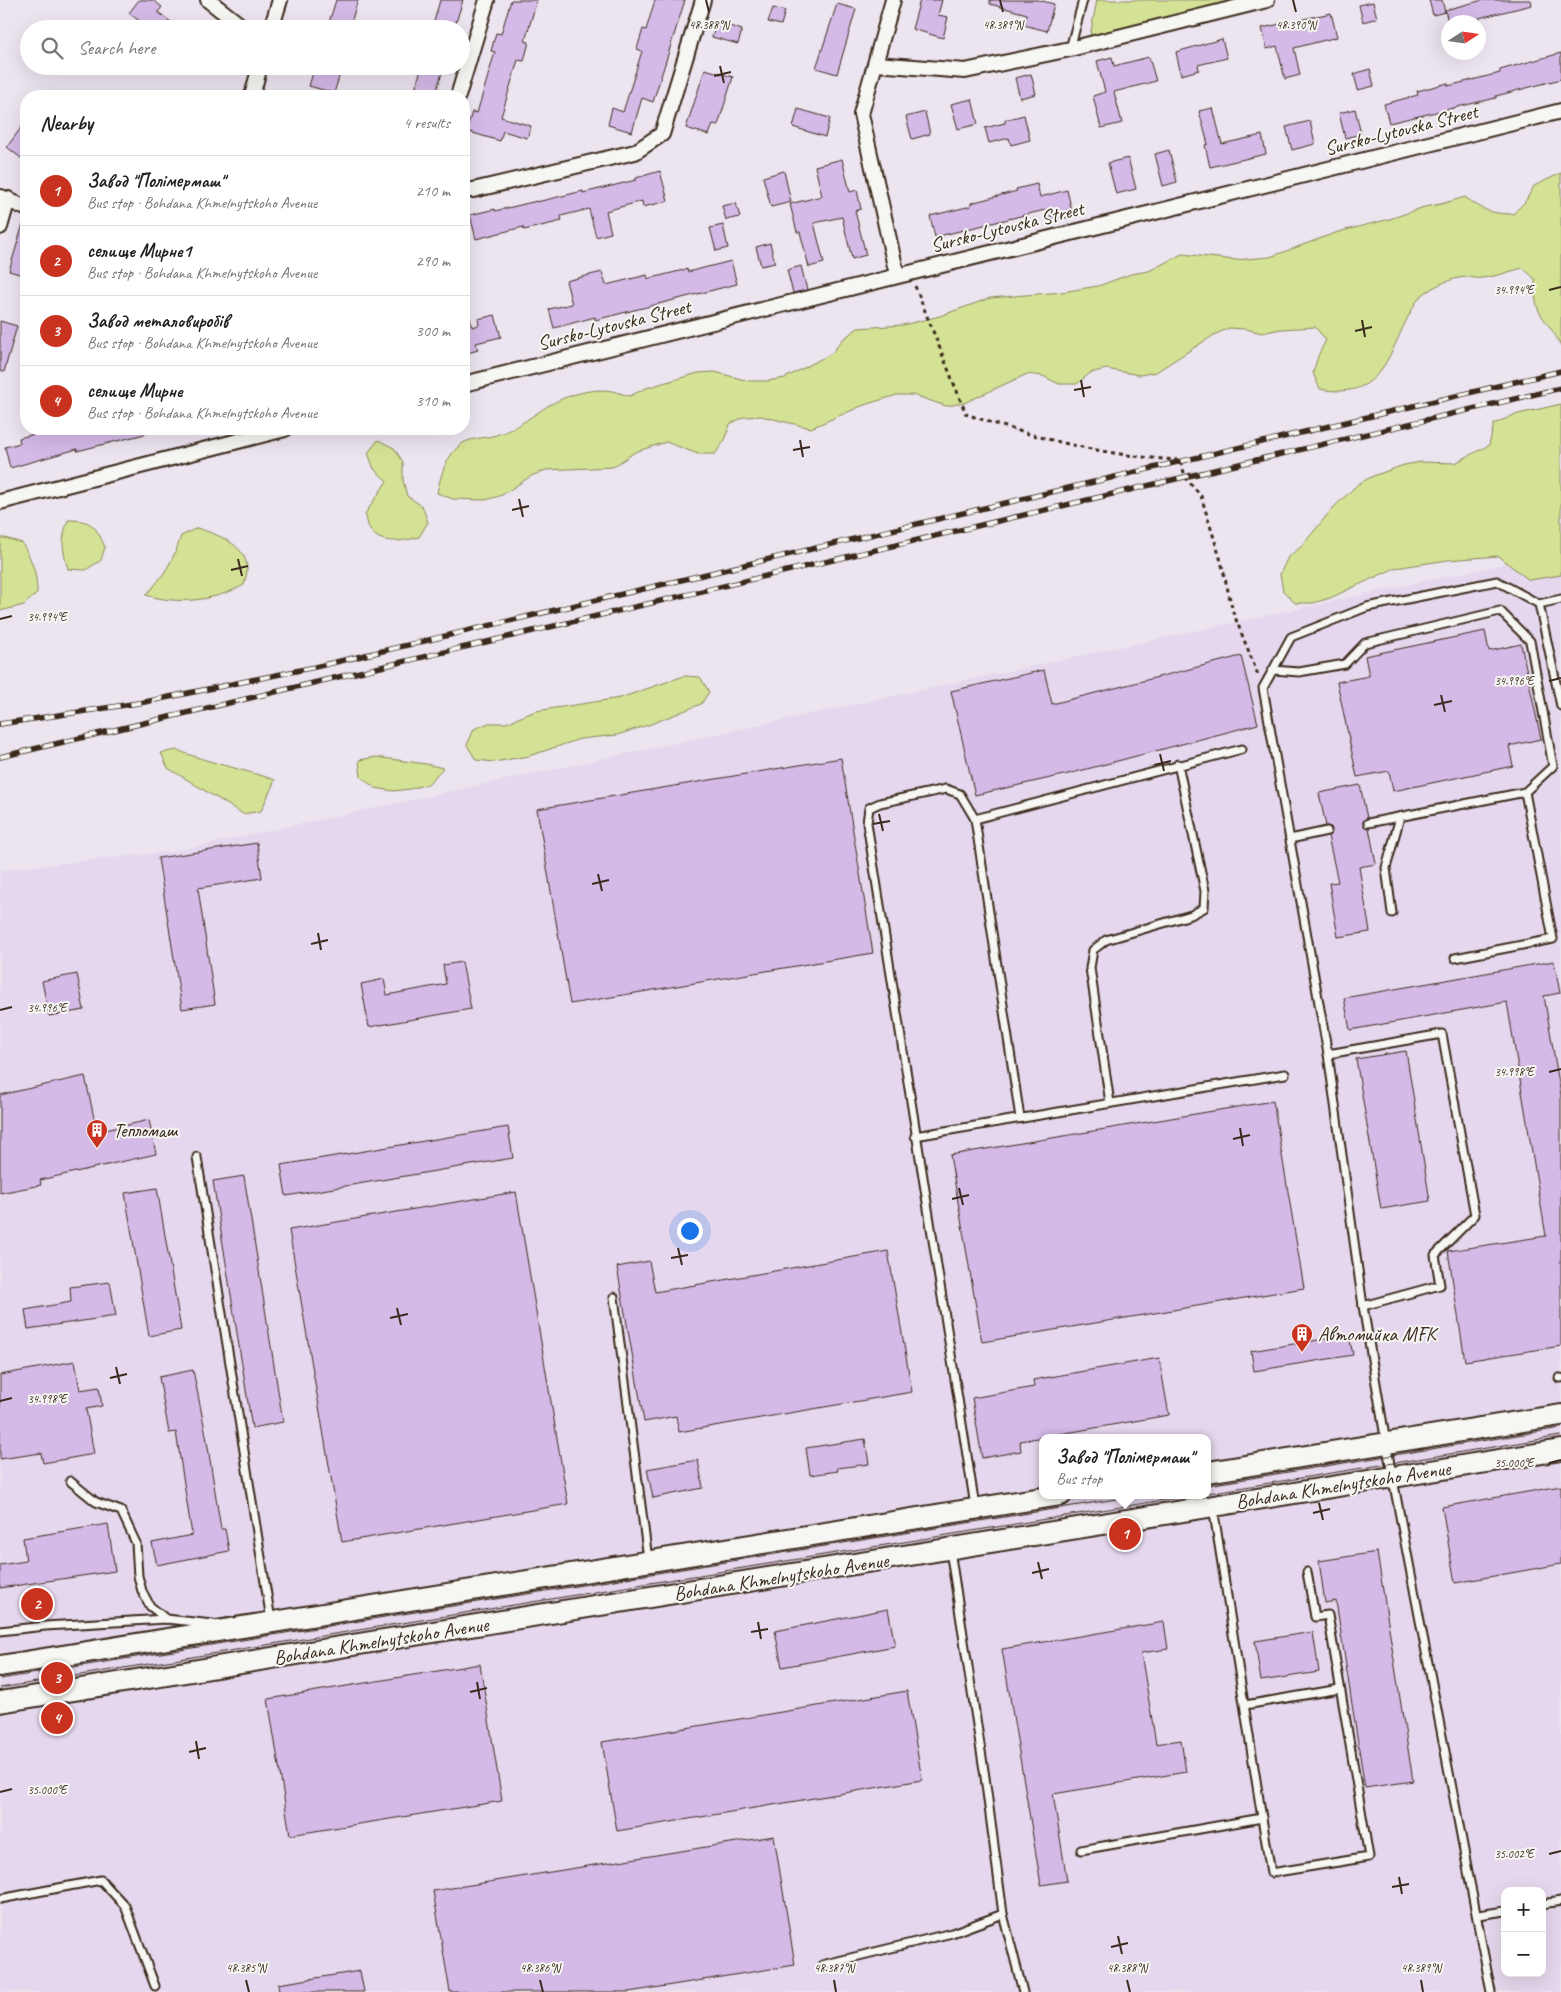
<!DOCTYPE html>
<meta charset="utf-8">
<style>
body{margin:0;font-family:Caveat,sans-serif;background:#f2f2f2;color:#222}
.controls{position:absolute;right:15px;bottom:15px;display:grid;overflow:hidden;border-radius:10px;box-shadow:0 5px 20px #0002}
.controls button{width:45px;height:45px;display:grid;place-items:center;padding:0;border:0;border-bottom:1px solid #e0e0e0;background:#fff;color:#222;font:25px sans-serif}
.compass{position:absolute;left:1441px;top:15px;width:45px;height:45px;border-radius:50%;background:#fff;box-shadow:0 5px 20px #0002;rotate:78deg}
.you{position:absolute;left:689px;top:1230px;width:18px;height:18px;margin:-12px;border:4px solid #fff;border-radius:50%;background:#1a73e8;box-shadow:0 0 0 8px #1a73e833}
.badge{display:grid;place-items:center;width:32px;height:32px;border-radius:50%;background:#c8321e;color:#fff;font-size:16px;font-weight:700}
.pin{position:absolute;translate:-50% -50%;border:2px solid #fff;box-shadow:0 1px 5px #0006}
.popup{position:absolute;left:1039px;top:1434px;width:172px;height:65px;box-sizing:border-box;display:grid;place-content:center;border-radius:10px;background:#fff;filter:drop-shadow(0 1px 4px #0005);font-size:16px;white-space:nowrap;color:#767676}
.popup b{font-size:19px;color:#222}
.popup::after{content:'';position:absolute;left:50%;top:100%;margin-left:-10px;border:10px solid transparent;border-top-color:#fff}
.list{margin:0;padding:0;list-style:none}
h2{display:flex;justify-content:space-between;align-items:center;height:65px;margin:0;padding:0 20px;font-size:21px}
h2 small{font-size:16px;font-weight:400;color:#767676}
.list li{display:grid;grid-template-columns:32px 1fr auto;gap:15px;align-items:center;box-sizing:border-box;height:70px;padding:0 20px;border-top:1px solid #e0e0e0}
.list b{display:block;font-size:19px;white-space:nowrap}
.list p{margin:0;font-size:16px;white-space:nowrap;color:#767676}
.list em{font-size:16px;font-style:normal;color:#767676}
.icon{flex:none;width:28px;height:28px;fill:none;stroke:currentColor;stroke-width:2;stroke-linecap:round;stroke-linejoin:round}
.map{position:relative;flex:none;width:1561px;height:1992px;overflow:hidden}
.search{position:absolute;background:#fff;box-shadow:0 5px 20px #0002;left:20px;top:20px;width:450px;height:55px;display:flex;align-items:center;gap:12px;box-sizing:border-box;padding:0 18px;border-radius:28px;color:#767676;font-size:19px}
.panel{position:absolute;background:#fff;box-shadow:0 5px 20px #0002;left:20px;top:90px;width:450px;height:345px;border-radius:20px}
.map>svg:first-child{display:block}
.built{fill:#e5d7ed;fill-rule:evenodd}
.green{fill:#d4e295;stroke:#88865a}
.building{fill:#d5bae8;stroke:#3b2a1e}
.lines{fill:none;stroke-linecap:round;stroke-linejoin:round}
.lane-casing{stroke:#3b2a1e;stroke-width:11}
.street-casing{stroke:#3b2a1e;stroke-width:18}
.secondary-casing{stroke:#3b2a1e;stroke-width:24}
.path{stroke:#3b2a1e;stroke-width:3;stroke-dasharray:4 4;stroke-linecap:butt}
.lane{stroke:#f6f6f2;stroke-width:7}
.street{stroke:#f6f6f2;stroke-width:14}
.secondary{stroke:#f6f6f2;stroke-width:20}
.tram{stroke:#3b2a1e;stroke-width:1}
.rail-casing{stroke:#3b2a1e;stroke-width:5.5}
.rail{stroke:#f6f6f2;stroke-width:4;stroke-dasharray:11;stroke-linecap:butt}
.ticks{fill:none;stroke:#3b2a1e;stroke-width:2}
.labels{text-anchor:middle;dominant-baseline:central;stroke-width:4;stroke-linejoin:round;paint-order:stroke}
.street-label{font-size:20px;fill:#3b2a1e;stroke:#f6f6f2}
.poi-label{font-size:20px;fill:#3b2a1e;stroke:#f6f6f2;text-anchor:start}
.ticks-label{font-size:12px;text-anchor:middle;fill:#3b2a1e;stroke:#f6f6f2;stroke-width:4;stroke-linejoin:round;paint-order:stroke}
</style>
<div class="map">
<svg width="1561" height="1992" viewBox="0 0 1561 1992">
<rect width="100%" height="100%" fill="#ece4ef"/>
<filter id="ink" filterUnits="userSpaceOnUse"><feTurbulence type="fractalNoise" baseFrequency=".02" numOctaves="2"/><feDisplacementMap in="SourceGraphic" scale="10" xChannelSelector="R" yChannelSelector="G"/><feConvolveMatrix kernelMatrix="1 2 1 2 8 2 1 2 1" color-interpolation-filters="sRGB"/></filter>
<g filter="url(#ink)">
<!-- built -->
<path class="built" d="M1561,552v1440h-1561v-1122l176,-19zM1042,1438h166v57h-166zM1505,1891h37v82h-37z"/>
<!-- green -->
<g class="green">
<polygon points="1097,0 1235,0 1090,36"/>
<path d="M1561,173v174c-6,-15 -13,-21 -21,-34 -6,-11 -5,-23 -5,-34l-12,-11c-13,3 -28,9 -41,10 -5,1 -11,-1 -16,-1 -15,1 -33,9 -45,19 -6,6 -10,16 -14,23 -21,43 -29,81 -87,70l-7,-16 5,-17 8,-16 -11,-13 -34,2 -19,4 -16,-4 -17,-1 -15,7 -58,37 -16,3 -34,-6 -16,4 -13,11h-18l-16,-8 -16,-2 -63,29 -18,3 -33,-11h-16l-33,10 -53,23 -50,-12 -17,1 -14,7 -5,16 -10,14h-17l-32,-12 -31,10 -22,15 -67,3 -15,6 -29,19 -16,5 -33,-1 -16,-6c4,-18 8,-35 23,-48 10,-8 24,-6 36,-10 18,-5 32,-16 47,-26 18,-12 47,-22 69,-18 6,1 12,4 18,5l16,-8 52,-15 17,-1 34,9h18l18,-3 47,-25 11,-14 15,-11 45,-3 37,-9 50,-18 72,-6 36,-6 33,-12 18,-3 33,-17 53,6 35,-3 68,-25 52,-13 34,-12 17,-3 24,-7c18,13 25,17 48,17l12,-12 9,-16z"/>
<polygon points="1561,404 1561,575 1529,580 1498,556 1448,560 1395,568 1330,598 1313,603 1295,603 1283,591 1280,574 1288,557 1301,547 1333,508 1358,484 1373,476 1404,465 1421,462 1455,463 1489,445 1494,424 1514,415"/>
<path d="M378,440l16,8 9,14v18l4,16 15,10 6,16 -9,15c-15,4 -40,9 -49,-8 -3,-4 -3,-11 -5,-15l22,-33 -13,-12 -6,-16z"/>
<path d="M68,520c24,0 27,5 37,27l-4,13 -15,10 -18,-1c-6,-20 -7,-29 0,-49z"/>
<path d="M197,528c19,6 50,16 50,41 0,5 -2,11 -3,16 -31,16 -65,20 -98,10 17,-18 28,-35 35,-59z"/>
<path d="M0,538h5l17,5c10,17 15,30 15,50l-13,12 -24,6z"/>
<polygon points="684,676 700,677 709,692 701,704 651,724 617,735 580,739 529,756 494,762 476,760 467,745 474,729 489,723 506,723 536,711 620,698"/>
<path d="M177,750c32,13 66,19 98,30l-14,31 -18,3 -75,-46 -7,-15z"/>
<polygon points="376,757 426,764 443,768 428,784 410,789 393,791 375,788 361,777 359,760"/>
</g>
<!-- building -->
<g class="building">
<polygon points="139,0 153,0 162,7 158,12 180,29 150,29 129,13"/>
<polygon points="336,0 358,0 349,29 327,29"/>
<polygon points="440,0 463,0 454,29 432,29"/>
<polygon points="511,0 537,0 525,41 529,42 524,61 518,60 501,117 531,126 527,138 503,131 500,141 466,131 472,112 477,113 495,52 491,51 496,33 501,34"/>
<polygon points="655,0 685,0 653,102 642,98 632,132 608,125 612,108 623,112 642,51 637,49 643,29 646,30"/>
<polygon points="920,0 942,0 938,15 948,17 943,38 912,29"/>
<polygon points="990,0 1038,0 1054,4 1047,31 1024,25 1027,14 990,4"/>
<polygon points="1429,0 1442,0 1445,12 1433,15"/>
<polygon points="1483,0 1531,0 1532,5 1479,18 1480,22 1448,22 1445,10"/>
<polygon points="1373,2 1377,18 1363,22 1359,5"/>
<polygon points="837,4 856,9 837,74 816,68"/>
<polygon points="773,8 785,11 781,25 768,22"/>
<polygon points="1331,13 1337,37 1294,48 1300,75 1285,79 1277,46 1267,49 1262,28"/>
<polygon points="717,22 742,30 738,44 712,37"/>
<polygon points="1222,39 1227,58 1198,65 1199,70 1181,75 1176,52"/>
<polygon points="1561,53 1561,79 1496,96 1496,98 1389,123 1384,104 1418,95 1417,91 1448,83 1448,86 1500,73 1500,70"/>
<polygon points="1112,57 1114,66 1149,57 1156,81 1114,92 1122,123 1101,128 1093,96 1105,92 1097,61"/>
<polygon points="315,66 340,74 334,93 309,86"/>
<polygon points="422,66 444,66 435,96 413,96"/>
<polygon points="705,69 733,77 718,125 713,124 709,135 686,128"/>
<polygon points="1370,69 1374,86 1358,90 1354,74"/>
<polygon points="1031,74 1036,94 1020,98 1015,78"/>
<polygon points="972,99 978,124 958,129 951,104"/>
<polygon points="1213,108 1222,144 1262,135 1266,154 1210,167 1205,145 1208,144 1199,111"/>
<polygon points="798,109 830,118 825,137 793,127"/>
<polygon points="1355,109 1361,134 1345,138 1339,113"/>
<polygon points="925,112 930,134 912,139 906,117"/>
<polygon points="1024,115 1030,140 1011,145 1009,138 989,143 985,128 1005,123 1005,120"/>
<polygon points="26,121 26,162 7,147"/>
<polygon points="1310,121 1315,144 1292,150 1286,127"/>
<polygon points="1169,150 1177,182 1163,186 1155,154"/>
<polygon points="1128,158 1136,189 1116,194 1108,163"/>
<polygon points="842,159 850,192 857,190 861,209 855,211 866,255 852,259 842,217 814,223 824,263 809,267 800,232 797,232 790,204 822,196 815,166"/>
<polygon points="660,171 668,201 643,207 642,201 606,211 611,233 596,237 589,209 561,216 562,221 524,230 523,227 476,239 470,215 495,209 495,211 537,201 537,202 583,191 583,193 636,180 636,178"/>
<polygon points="784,171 791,202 771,207 763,177"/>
<polygon points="1037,184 1040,197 1067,190 1073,216 1052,221 1049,209 935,237 930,216 971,206 971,203 1017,191 1016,189"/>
<polygon points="736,203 740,217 726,220 722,206"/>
<polygon points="23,224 26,225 26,276 9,271"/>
<polygon points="723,225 728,248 716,251 710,228"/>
<polygon points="770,243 775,263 761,266 756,247"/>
<polygon points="731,261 737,284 595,320 595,317 554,328 549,309 572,304 566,281 602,272 606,285 647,275 648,279 687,269 688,272"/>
<polygon points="801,266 807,290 793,293 787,270"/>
<polygon points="464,313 469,313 472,327 479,325 478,319 495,315 501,337 476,343 478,350 464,354"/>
<polygon points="0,321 17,326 4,372 0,371"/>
<polygon points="55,429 144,429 145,434 77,451 77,449 10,468 5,447 20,443 19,438"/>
<polygon points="1485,631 1489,651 1521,644 1541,739 1509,746 1513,766 1393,791 1389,771 1357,777 1337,682 1369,676 1365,656"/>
<polygon points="1241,656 1258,724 1068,774 975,795 951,691 1044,670 1052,704"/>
<polygon points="841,758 873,953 570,1004 537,809"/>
<polygon points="1360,785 1367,818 1363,821 1363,824 1369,828 1376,864 1359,867 1370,932 1338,937 1329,883 1338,882 1328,836 1332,830 1331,827 1326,826 1319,793"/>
<polygon points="257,843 262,878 198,888 215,1004 182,1009 158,858"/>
<polygon points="1554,961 1560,993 1544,996 1561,1095 1561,1346 1465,1361 1448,1251 1546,1236 1507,1002 1350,1030 1344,998"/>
<polygon points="462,962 471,1009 369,1027 361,984 384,979 387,995 446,984 443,965"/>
<polygon points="77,974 84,1010 49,1016 42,981"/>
<polygon points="1406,1051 1430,1201 1381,1209 1356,1059"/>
<polygon points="85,1076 97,1132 149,1120 156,1154 40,1180 41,1185 0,1193 0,1095"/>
<polygon points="1273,1101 1304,1288 982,1342 950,1155"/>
<polygon points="508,1127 513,1158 286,1196 281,1165"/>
<polygon points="244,1176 283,1422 252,1428 213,1181"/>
<polygon points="157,1188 181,1330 149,1336 125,1193"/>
<polygon points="516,1192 568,1504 342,1542 289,1230"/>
<polygon points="888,1251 912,1392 679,1432 676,1416 644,1422 617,1267 649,1261 655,1292"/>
<polygon points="110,1282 116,1316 28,1329 25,1310 71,1302 70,1287"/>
<polygon points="1349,1335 1353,1355 1254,1371 1251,1351"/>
<polygon points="1159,1358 1169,1415 1020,1441 1021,1451 982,1458 972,1398 1034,1387 1033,1380"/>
<polygon points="75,1361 80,1390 99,1387 102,1406 86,1409 94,1454 43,1463 41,1453 0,1459 0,1375"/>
<polygon points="193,1370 206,1435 221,1529 225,1529 229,1551 157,1565 152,1543 192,1535 176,1432 169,1433 159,1377"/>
<polygon points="865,1439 869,1464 837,1468 838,1471 810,1475 806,1448"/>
<polygon points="698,1460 703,1488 653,1498 647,1469"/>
<polygon points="1561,1486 1561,1564 1455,1583 1442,1507"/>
<polygon points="108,1524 115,1571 0,1588 0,1565 26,1561 23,1538"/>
<polygon points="1377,1552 1413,1781 1365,1788 1336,1601 1325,1603 1319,1561"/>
<polygon points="888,1609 895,1646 782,1667 775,1631"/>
<polygon points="1164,1622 1168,1649 1141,1653 1156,1744 1181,1740 1186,1772 1053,1794 1067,1881 1041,1885 1002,1649"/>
<polygon points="1313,1632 1319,1672 1261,1681 1255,1641"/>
<polygon points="480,1664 502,1801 290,1835 268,1699"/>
<polygon points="907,1691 922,1780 617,1831 602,1742"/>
<polygon points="774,1836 795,1965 629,1992 450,1992 433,1891"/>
<polygon points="360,1971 364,1992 279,1992 278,1984"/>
</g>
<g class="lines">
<!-- lane casing -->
<g class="lane-casing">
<g id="lane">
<polyline points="1070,49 1083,0"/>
<polyline points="1539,604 1561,706"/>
<polyline points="1273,670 1299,672 1345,664 1365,643 1500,611 1530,641 1553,766 1525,792 1368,823"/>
<polyline points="975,819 1020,1118"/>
<polyline points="1290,839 1327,831"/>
<polyline points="1392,913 1386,868 1400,817"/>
<polyline points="1455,958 1553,939 1525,792"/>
<polyline points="1328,1054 1442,1034 1475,1215 1435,1255 1440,1285 1363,1306"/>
<polyline points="1110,1103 1090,968 1093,950 1106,940 1191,915 1204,908 1205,891 1178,764"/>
<polyline points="915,1136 1285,1074"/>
<polyline points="197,1157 271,1620"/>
<polyline points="614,1297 648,1559"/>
<polyline points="1559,1378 1561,1378"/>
<polyline points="70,1481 96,1502 121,1511 136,1543 138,1576 142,1591 150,1606 166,1619"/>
<polyline points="975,1506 867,823 869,808 880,803 946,789 960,794 975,819 1242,749"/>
<polyline points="0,1631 45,1626 166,1619 213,1624"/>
<polyline points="1245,1705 1340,1689"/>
<polyline points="1262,1818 1271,1873 1369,1857 1328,1615 1315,1617 1307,1572"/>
<polyline points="1081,1850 1262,1818 1213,1507"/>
<polyline points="0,1899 101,1880 125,1906 155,1986"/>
<polyline points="1542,1904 1561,1901"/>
<polyline points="1003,1914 1023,1992"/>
<polyline points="1478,1915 1505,1911"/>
<polyline points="822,1965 952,1933 1003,1914 985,1777 950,1550"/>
<polyline points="1491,1992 1386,1443 1363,1306 1328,1054 1263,688 1291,637 1367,607 1497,581 1539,604 1561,599"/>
</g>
</g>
<!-- street casing -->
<g class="street-casing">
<g id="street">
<polyline points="208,0 245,29"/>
<polyline points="893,0 861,114 897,275"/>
<polyline points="271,29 280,0"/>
<polyline points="876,64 965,71 1070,49 1267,0"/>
<polyline points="252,96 260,66"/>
<polyline points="458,96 487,0"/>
<polyline points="464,190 473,190 635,152 662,134 703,0"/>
<polyline points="1,197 26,208"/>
<polyline points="0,227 8,199"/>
<polyline points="464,384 1561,111"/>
<polyline points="0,502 285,429"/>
</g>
</g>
<!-- secondary casing -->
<g class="secondary-casing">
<g id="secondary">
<polyline points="1208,1472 1561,1415"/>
<polyline points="0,1666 1061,1495"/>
<polyline points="0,1702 1561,1450"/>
</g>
</g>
<!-- path -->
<path class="path" d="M915,286l51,128c69,24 142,43 215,46l4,17 16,19 20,65 12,51 25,63"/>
<!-- lane -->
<use href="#lane" class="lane"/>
<!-- street -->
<use href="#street" class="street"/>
<!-- secondary -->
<use href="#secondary" class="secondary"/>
<!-- tram -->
<g class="tram">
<polyline points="1208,1485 1561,1428"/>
<polyline points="1208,1493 1561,1436"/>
<polyline points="0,1679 1141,1495"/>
<polyline points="0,1688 1195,1495"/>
</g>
<!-- rail casing -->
<g class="rail-casing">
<g id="rail">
<polyline points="0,724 145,702 315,667 1561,371"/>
<polyline points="0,757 1561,388"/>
</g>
</g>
<!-- rail -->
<use href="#rail" class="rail"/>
</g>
</g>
<!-- ticks -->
<path class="ticks" d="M706,0l3,12M1000,0l3,12M1293,0l3,12M720,66l4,17M714,76l17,-4M1549,290l12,-3M1362,320l3,17M1355,331l17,-4M1081,380l3,17M1074,390l17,-3M800,440l3,17M793,450l17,-3M519,499l4,18M512,510l17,-4M238,559l4,17M231,570l17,-4M0,619l12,-3M1549,681l12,-3M1441,695l4,17M1434,705l18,-4M1160,754l4,17M1154,765l17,-4M879,814l4,17M873,824l17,-3M598,874l4,17M592,884l17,-4M318,933l3,17M311,944l17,-4M0,1010l12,-3M1549,1072l12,-3M1240,1128l3,18M1233,1139l17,-4M959,1188l4,17M952,1199l17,-4M678,1248l4,17M671,1258l17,-3M397,1308l4,17M390,1318l18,-4M116,1367l4,17M110,1378l17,-4M0,1401l12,-3M1549,1463l12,-3M1319,1503l4,17M1313,1513l17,-4M1038,1562l4,17M1032,1573l17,-4M758,1622l3,17M751,1632l17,-3M477,1682l3,17M470,1692l17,-4M196,1741l3,18M189,1752l17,-4M0,1792l12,-3M1549,1854l12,-3M1399,1877l3,17M1392,1887l17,-3M1118,1936l4,18M1111,1947l17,-4M246,1980l3,12M540,1980l3,12M834,1980l2,12M1127,1980l3,12M1421,1980l2,12"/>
<!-- icons -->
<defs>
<g id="building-pin" transform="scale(1.125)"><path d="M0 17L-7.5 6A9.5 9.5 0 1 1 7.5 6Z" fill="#c8321e" stroke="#f6f6f2"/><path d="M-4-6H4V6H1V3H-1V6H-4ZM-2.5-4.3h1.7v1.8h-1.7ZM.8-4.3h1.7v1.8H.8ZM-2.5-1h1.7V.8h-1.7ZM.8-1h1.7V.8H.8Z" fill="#fff"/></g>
</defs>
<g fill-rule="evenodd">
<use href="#building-pin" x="97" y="1130"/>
<use href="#building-pin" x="1302" y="1334"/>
</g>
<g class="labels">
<!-- street labels -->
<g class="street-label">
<text transform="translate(1401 130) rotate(-14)">Sursko-Lytovska Street</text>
<text transform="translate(1007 227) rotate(-14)">Sursko-Lytovska Street</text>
<text transform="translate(614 325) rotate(-14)">Sursko-Lytovska Street</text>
<text transform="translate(1343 1485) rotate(-9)">Bohdana Khmelnytskoho Avenue</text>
<text transform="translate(781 1577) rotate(-9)">Bohdana Khmelnytskoho Avenue</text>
<text transform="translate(381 1641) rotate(-9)">Bohdana Khmelnytskoho Avenue</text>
</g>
<!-- poi labels -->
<g class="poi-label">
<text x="113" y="1130">Тепломаш</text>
<text x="1318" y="1334">Автомийка MFK</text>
</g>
</g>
<g class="ticks-label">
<text x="709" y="29">48.388°N</text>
<text x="1003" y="29">48.389°N</text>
<text x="1296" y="29">48.390°N</text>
<text x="1514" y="294">34.994°E</text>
<text x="47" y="621">34.994°E</text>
<text x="1514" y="685">34.996°E</text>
<text x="47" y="1012">34.996°E</text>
<text x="1514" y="1076">34.998°E</text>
<text x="47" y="1403">34.998°E</text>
<text x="1514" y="1467">35.000°E</text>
<text x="47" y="1794">35.000°E</text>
<text x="1514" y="1858">35.002°E</text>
<text x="246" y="1972">48.385°N</text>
<text x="540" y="1972">48.386°N</text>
<text x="834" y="1972">48.387°N</text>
<text x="1127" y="1972">48.388°N</text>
<text x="1421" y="1972">48.389°N</text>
</g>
</svg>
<div class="controls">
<button>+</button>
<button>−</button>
</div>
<svg class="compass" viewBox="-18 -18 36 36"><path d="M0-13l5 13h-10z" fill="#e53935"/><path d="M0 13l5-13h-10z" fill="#767676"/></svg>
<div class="you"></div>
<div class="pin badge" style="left:1125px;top:1534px">1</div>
<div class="popup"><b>Завод &quot;Полімермаш&quot;</b>Bus stop</div>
<div class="pin badge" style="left:37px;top:1604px">2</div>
<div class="pin badge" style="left:57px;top:1678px">3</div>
<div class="pin badge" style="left:57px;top:1718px">4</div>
<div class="search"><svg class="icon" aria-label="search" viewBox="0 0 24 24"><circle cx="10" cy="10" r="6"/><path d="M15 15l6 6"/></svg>Search here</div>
<section class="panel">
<h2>Nearby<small>4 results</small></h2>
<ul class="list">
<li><span class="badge">1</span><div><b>Завод &quot;Полімермаш&quot;</b><p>Bus stop · Bohdana Khmelnytskoho Avenue</p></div><em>210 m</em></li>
<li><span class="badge">2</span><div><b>селище Мирне1</b><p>Bus stop · Bohdana Khmelnytskoho Avenue</p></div><em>290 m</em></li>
<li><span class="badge">3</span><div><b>Завод металовиробів</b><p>Bus stop · Bohdana Khmelnytskoho Avenue</p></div><em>300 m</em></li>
<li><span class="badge">4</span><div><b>селище Мирне</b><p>Bus stop · Bohdana Khmelnytskoho Avenue</p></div><em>310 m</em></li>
</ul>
</section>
</div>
